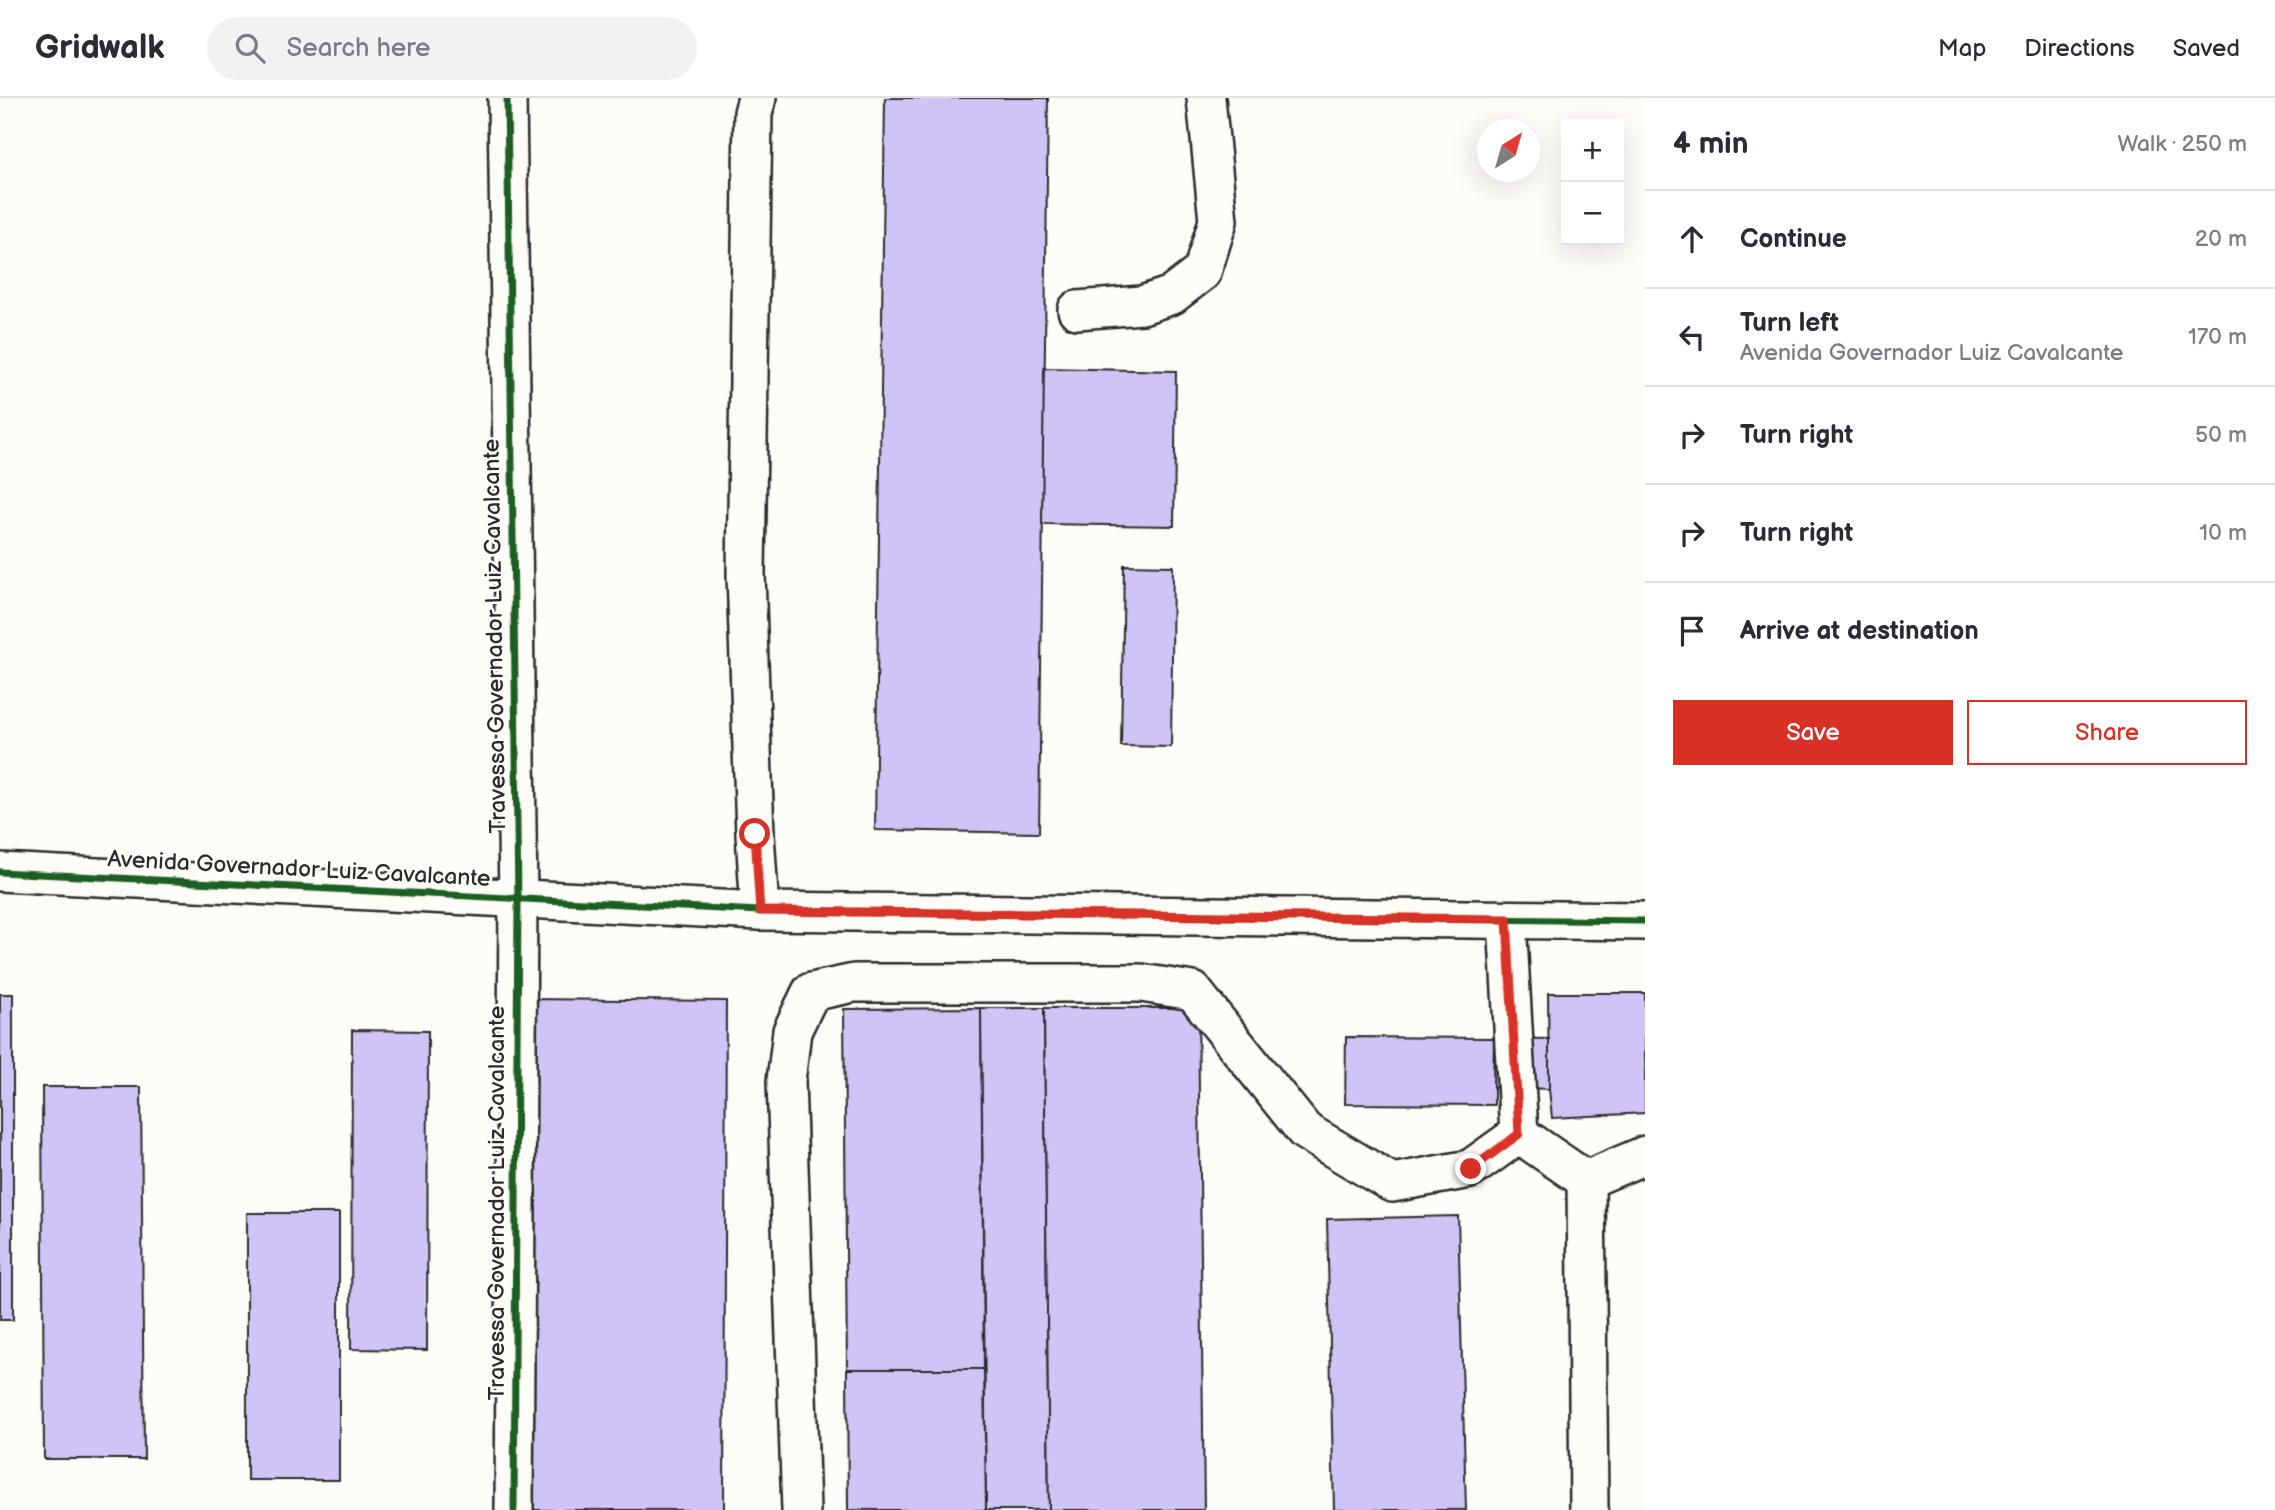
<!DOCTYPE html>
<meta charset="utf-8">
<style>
body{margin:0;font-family:"Balsamiq Sans",sans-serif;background:#f2f2f3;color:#2b2b33}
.controls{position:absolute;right:21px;top:21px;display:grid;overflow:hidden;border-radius:0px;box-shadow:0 7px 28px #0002}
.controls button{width:63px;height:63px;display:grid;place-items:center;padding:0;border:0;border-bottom:2px solid #e1e1e2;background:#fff;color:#2b2b33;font:35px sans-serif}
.compass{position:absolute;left:1477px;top:21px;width:63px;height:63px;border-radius:50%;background:#fff;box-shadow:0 7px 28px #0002;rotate:37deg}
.stop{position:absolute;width:21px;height:21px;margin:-16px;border:5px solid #d93025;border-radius:50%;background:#fff}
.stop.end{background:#d93025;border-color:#fff;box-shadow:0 2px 7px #0008}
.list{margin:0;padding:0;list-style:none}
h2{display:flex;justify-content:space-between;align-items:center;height:91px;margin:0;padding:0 28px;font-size:30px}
h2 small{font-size:23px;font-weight:400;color:#7c7c81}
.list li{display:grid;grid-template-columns:46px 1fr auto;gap:21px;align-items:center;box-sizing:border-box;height:98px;padding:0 28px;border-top:2px solid #e1e1e2}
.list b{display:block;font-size:26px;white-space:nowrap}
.list p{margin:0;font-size:23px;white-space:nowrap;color:#7c7c81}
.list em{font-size:23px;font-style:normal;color:#7c7c81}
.actions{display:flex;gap:14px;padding:21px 28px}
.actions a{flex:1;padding:16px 0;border:2px solid #d93025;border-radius:0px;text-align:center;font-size:24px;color:#d93025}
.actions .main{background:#d93025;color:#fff}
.icon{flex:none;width:38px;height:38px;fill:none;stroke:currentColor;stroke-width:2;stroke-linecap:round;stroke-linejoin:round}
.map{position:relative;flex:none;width:1645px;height:1412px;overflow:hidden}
header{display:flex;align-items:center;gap:42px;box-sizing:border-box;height:98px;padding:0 35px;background:#fff;border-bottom:2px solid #e1e1e2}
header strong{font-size:33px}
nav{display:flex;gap:38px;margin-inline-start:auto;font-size:24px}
.search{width:490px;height:63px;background:#f2f2f3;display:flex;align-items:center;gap:18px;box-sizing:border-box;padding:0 24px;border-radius:38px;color:#7c7c81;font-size:26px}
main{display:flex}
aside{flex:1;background:#fff}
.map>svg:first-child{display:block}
.building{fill:#d0c3f5;stroke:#2b2b2b;stroke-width:2}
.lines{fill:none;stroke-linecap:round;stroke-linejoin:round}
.minor-casing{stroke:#2b2b2b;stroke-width:42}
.minor{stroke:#fdfcf7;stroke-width:37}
.cycleway-casing{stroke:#fdfcf7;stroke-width:11}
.cycleway{stroke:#1b5e20;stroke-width:7}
.route{stroke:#d93025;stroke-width:9}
.labels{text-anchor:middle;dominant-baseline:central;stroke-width:5;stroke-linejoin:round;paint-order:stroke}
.street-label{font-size:23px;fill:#2b2b2b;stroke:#fdfcf7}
</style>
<header>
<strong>Gridwalk</strong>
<div class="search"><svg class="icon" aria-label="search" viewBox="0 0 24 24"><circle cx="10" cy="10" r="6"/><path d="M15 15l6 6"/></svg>Search here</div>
<nav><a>Map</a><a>Directions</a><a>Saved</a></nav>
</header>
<main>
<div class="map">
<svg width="1645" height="1412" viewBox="0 0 1645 1412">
<rect width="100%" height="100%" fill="#fdfcf7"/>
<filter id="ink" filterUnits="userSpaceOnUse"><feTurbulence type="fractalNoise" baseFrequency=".0143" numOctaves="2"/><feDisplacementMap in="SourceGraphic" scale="14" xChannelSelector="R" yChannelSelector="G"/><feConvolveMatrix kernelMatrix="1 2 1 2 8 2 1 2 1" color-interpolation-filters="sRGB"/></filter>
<g filter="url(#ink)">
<!-- building -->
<g class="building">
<polygon points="885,0 1048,0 1039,735 875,732"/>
<polygon points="1044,270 1176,273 1174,428 1042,426"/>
<polygon points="1124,467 1173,468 1171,649 1121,648"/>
<polygon points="1548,895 1645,895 1645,1015 1552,1020 1549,991"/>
<rect x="0" y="896" width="13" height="326"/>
<polygon points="528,901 726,903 724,1412 526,1412"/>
<polygon points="981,910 984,1271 847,1271 844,911"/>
<polygon points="981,910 1044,910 1049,1412 986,1412"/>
<polygon points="1044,910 1198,910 1204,1412 1049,1412"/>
<polygon points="352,932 428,933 427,1252 351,1251"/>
<polygon points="1346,939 1494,940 1494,1007 1345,1006"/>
<polygon points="1494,940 1549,941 1549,991 1493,989"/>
<polygon points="42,989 141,989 144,1361 44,1361"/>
<rect x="247" y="1115" width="92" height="267"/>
<polygon points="1458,1118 1466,1412 1334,1412 1327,1121"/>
<polygon points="847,1271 984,1271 986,1412 848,1412"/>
</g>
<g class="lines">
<!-- minor casing -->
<g class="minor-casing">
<g id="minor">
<polyline points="507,0 518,802 514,1412"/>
<polyline points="757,0 753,15 746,476 755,736 760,813"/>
<polyline points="1077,212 1142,207 1172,197 1202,174 1218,123 1206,0"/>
<polyline points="0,774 760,813 1645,823"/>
<polyline points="1507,822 1519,1036 1586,1082 1645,1057"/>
<polyline points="1586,1082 1589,1412"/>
<polyline points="801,1412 786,983 792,933 811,894 854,885 1141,885 1193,893 1305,1033 1392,1085 1470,1071 1519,1036"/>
</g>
</g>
<!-- minor -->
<use href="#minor" class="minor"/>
<!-- cycleway casing -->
<g class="cycleway-casing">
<g id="cycleway">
<polyline points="507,0 518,802 514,1412"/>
<polyline points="0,774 760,813 1645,823"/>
</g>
</g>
<!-- cycleway -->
<use href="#cycleway" class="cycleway"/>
</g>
</g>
<g class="lines" filter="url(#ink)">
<!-- route -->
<polyline class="route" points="755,736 760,813 1507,821 1519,1036 1471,1071"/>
</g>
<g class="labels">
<!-- street labels -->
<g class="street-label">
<text transform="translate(495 538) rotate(-91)">Travessa Governador Luiz Cavalcante</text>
<text transform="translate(299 771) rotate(3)">Avenida Governador Luiz Cavalcante</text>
<text transform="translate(497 1105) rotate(-90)">Travessa Governador Luiz Cavalcante</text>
</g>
</g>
</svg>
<div class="controls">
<button>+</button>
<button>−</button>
</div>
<svg class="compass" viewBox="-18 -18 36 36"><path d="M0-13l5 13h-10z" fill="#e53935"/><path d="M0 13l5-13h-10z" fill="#7c7c81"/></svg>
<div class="stop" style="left:755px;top:736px"></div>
<div class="stop end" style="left:1471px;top:1071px"></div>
</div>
<aside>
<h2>4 min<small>Walk · 250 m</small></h2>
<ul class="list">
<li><svg class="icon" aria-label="ahead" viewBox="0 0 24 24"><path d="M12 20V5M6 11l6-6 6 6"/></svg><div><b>Continue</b></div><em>20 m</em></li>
<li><svg class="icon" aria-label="left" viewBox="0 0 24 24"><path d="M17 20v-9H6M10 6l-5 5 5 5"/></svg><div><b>Turn left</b><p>Avenida Governador Luiz Cavalcante</p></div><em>170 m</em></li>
<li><svg class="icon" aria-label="right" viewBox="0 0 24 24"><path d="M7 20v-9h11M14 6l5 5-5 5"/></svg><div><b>Turn right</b></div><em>50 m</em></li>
<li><svg class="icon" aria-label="right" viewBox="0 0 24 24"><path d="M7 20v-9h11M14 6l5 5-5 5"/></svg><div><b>Turn right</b></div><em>10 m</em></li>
<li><svg class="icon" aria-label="arrive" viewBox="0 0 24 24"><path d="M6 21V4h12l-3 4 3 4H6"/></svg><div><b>Arrive at destination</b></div></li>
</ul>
<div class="actions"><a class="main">Save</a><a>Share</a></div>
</aside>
</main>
